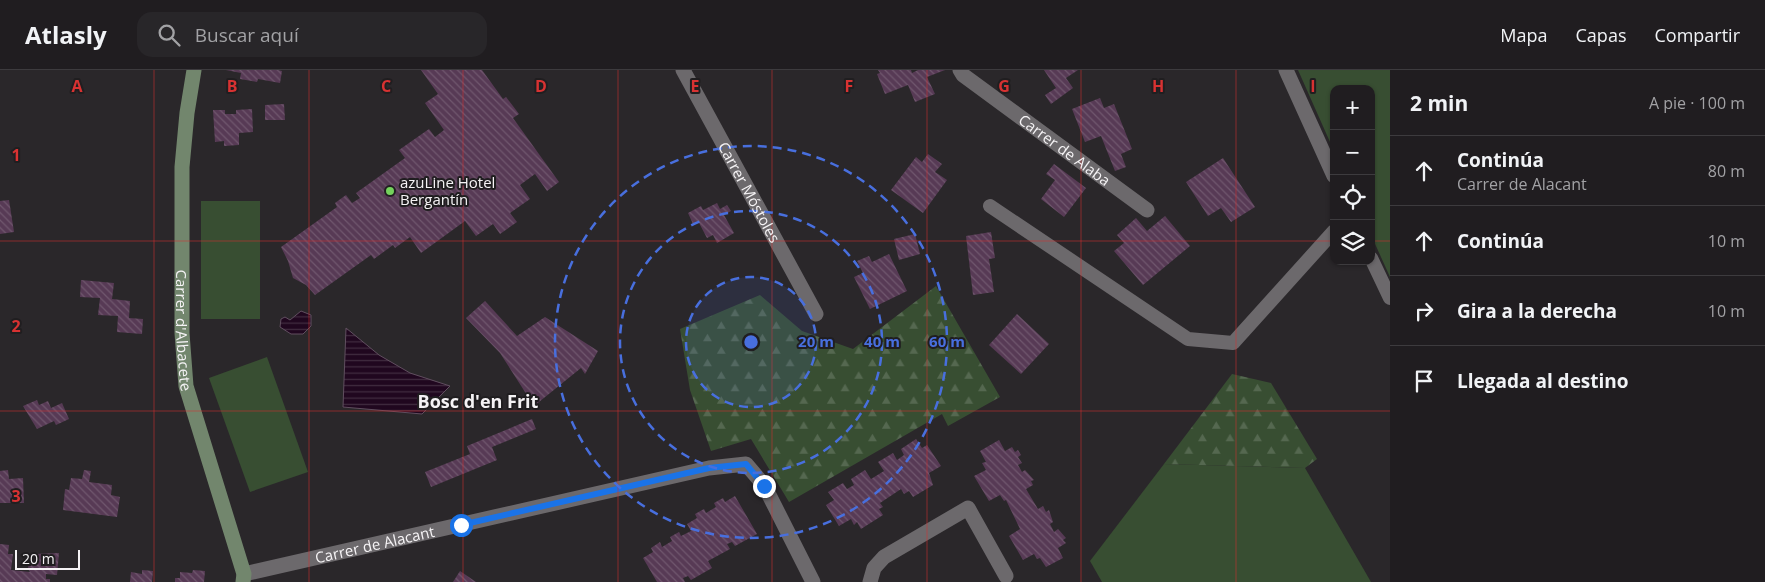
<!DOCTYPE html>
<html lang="es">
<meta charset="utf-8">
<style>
body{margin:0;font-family:"Open Sans",sans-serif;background:#282629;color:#f1f3f6}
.controls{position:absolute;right:15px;top:15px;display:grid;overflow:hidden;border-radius:10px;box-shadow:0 1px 4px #0004}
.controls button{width:45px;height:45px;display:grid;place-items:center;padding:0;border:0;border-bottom:1px solid #3d3b3e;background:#201d20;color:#f1f3f6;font:25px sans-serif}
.scale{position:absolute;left:15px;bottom:12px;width:65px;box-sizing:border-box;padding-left:5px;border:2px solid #f5f3f5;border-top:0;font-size:14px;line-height:18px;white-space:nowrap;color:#f5f3f5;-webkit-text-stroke:4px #201e20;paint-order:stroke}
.stop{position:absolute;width:15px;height:15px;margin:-11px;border:4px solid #1a73e8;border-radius:50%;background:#fff}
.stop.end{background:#1a73e8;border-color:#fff;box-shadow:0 1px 5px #0008}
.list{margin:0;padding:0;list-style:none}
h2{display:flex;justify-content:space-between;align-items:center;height:65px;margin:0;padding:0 20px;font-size:21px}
h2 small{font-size:16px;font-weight:400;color:#a2a2a5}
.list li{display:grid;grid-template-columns:32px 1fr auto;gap:15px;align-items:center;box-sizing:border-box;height:70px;padding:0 20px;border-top:1px solid #3d3b3e}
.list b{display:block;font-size:19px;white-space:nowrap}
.list p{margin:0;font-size:16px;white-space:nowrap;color:#a2a2a5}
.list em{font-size:16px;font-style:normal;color:#a2a2a5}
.icon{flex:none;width:28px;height:28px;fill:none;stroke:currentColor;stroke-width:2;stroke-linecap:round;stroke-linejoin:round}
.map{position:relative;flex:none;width:1390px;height:512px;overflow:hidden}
header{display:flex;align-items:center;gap:30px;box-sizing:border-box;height:70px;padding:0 25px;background:#201d20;border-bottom:1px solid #3d3b3e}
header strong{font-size:24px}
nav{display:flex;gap:28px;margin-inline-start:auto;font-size:18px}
.search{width:350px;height:45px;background:#282629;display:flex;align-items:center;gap:12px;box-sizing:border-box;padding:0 18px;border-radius:15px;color:#a2a2a5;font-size:19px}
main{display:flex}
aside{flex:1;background:#201d20}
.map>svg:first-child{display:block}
.green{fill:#384e32}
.forest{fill:url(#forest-firs)}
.water{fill:url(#water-rules);stroke:#604e5f}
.building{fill:url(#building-back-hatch)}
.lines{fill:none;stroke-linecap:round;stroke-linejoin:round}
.lane{stroke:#6c696c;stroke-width:14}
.street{stroke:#6c696c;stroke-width:15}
.secondary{stroke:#72866d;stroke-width:15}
.route{stroke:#1a73e8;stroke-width:6}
.grid{fill:none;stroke:#d83232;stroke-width:1;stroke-opacity:0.55}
.ring{fill:none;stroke:#486fde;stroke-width:2.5;stroke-dasharray:9 6}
.poi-dot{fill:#74d25c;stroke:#201e20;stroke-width:2}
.labels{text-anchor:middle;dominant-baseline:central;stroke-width:4;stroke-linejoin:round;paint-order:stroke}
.street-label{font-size:15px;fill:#f5f3f5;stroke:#201e20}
.poi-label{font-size:15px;fill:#f5f3f5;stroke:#201e20;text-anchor:start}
.quarter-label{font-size:18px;font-weight:bold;fill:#f5f3f5;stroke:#201e20}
.grid-label{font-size:16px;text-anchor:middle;font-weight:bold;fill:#d83232;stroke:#201e20;stroke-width:4;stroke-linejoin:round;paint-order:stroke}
.centre{fill:#486fde;stroke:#201e20;stroke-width:2.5}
.ring-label{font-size:15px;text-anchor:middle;font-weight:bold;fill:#486fde;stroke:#201e20;stroke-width:4;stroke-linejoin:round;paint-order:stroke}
</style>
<header>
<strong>Atlasly</strong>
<div class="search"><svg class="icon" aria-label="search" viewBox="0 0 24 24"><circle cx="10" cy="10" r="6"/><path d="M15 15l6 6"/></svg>Buscar aquí</div>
<nav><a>Mapa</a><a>Capas</a><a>Compartir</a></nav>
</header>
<main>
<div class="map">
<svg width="1390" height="512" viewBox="0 0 1390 512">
<defs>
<pattern id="forest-firs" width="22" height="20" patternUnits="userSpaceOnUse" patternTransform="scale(1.25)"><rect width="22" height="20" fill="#384e32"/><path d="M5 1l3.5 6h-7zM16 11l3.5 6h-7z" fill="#556850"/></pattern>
<pattern id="water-rules" width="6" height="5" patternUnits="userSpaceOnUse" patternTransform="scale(1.25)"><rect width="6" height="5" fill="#20071f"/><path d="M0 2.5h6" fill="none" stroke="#412c40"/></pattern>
<pattern id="building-back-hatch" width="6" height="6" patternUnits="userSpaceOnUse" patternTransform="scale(1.25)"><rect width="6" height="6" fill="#573a55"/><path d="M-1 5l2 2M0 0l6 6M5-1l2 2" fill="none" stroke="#70576e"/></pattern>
</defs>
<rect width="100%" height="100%" fill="#2a272a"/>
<!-- green -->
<g class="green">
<polygon points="1298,0 1390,0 1390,207 1371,165 1371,19 1334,19 1334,81"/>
<rect x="201" y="131" width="59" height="118"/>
<polygon points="267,287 308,402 250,422 209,308"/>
<polygon points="1164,394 1305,398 1371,512 1102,512 1090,491"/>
</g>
<!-- forest -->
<g class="forest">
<polygon points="936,216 1000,327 948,356 942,344 789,432 751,369 711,381 690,320 680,259 760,225 802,261 853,279"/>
<polygon points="1232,304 1271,313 1317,389 1305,398 1164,394"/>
</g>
<!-- water -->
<g class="water">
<polygon points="301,241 311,245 311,256 303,264 291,264 280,257 281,249 285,247 290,250"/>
<polygon points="346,258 379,285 410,303 450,316 422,344 343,337"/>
</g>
<!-- building -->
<g class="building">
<polygon points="226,0 278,0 282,1 280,13 258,9 257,12 240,9 241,3"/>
<polygon points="421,0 482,0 503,29 506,27 519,44 513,48 559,112 547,121 535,104 520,115 530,129 510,143 517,152 500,164 493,154 476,166 465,151 421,183 410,167 395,178 393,175 374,189 371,185 315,225 306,215 293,208 288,191 281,177 337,137 335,133 346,125 352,133 360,128 356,123 405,88 399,80 429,59 435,67 444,60 425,33 438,24"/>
<polygon points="878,0 911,0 912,3 918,0 945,0 927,7 935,24 915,32 908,15 885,24 877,4 880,3"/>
<polygon points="1044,0 1078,0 1066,8 1073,18 1051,34 1045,25 1056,18"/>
<polygon points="1100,28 1104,38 1114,34 1132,79 1121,84 1126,97 1115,101 1101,66 1085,72 1072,39"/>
<polygon points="284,34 285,50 265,50 265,35"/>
<polygon points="252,39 253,62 239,63 239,75 224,76 224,71 215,72 213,40 225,40 225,44 236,44 236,40"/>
<polygon points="928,84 942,94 935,102 947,110 923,143 891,120 916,87 922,92"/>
<polygon points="1223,88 1255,137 1231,152 1221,138 1208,146 1186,112"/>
<polygon points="1054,94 1086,118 1064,147 1041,129 1055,110 1046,104"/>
<polygon points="9,130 14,162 0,164 0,131"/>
<polygon points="717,133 720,139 727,135 731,141 724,145 734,163 717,173 713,165 707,168 698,151 693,154 688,143 701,136 703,140"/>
<polygon points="1165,146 1190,176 1143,215 1114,181 1124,173 1117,165 1136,148 1147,161"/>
<polygon points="991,162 995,188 989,189 994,222 973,225 966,166"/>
<polygon points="915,164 920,184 899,190 894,169"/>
<polygon points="889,184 907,221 870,239 854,207 863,203 857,191 869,186 872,192"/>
<polygon points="81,210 114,213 112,229 130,231 129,248 143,249 142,264 117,262 118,246 98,245 100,228 80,227"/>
<polygon points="485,231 517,266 545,247 598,281 585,304 581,298 534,336 500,283 466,248"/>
<polygon points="1017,244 1049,274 1021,304 989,275"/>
<polygon points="37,330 39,335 48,331 51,338 62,333 69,349 56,355 54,351 37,359 23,336"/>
<polygon points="532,349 536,359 492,377 497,390 431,417 425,402 470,384 467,376"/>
<polygon points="916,369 922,378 927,375 941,396 929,403 933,415 913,427 909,421 904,424 901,419 880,433 883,437 879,439 883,445 861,459 857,452 854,455 851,449 839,456 826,435 834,430 828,422 843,413 847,419 854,415 851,409 865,400 871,409 884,401 878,392 893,383 897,390 904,385 901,379"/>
<polygon points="999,370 1005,381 1012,377 1015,382 1018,380 1021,385 1018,387 1022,393 1018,395 1022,402 1025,400 1034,410 1031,411 1033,415 1026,419 1038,439 1043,436 1046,442 1049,440 1053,452 1050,454 1054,462 1058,459 1066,468 1063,470 1066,473 1058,478 1063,488 1046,497 1040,488 1037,489 1034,484 1023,490 1009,466 1020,459 1006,430 1004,431 1000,425 989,431 974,406 986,400 982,393 986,392 980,381"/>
<polygon points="8,400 9,409 23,408 24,433 0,433 0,401"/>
<polygon points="84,400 91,401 89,412 112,415 111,425 120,427 117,447 63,440 65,419 69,420 71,408 82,409"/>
<polygon points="735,426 757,464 735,476 732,472 727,474 730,479 708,491 712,498 691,510 688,506 683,508 685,512 657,512 643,488 653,482 651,478 660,472 662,477 672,471 670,467 679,462 681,466 691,461 687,454 697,448 695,444 704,439 706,443 716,437 714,433 723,428 725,432"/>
<polygon points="0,474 9,475 8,484 13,484 11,500 30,502 28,499 29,489 34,490 35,484 59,483 57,505 46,504 46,509 50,509 50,512 0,512"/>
<polygon points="142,500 153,501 152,512 130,512 131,502 142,504"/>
<polygon points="193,500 205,501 204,512 175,512 175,508 180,508 180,502 192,503"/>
<polygon points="460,501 476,512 453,512"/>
</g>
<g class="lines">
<!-- lane -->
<g class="lane">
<polyline points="990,136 1188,269 1233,273 1334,161"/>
<polyline points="1371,188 1390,228"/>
</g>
<!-- street -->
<g class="street">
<path id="s1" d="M683,0l133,244"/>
<path id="s2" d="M960,0l3,5 184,135"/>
<polyline points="1286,0 1334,106"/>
<path id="s3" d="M244,504l465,-106 37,-4 18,21 49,97"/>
<polyline points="870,512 874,498 884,487 968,438 1006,506"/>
</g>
<!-- secondary -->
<path class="secondary" id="s4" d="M194,0l-7,43 -5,54v166l4,53 58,188 -1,8"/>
</g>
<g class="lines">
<!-- route -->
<polyline class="route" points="461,455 709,398 746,394 764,416"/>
</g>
<!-- grid -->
<path class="grid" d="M154,0v512M309,0v512M463,0v512M618,0v512M772,0v512M927,0v512M1081,0v512M1236,0v512M0,171h1334M1371,171h19M0,341h1390"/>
<!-- distance rings -->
<circle cx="751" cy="272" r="65" fill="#486fde" fill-opacity=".12"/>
<g class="ring">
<circle cx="751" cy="272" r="65"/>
<circle cx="751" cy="272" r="131"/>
<circle cx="751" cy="272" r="196"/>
</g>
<!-- markers -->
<circle class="poi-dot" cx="390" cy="121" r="5"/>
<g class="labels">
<!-- street labels -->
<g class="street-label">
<text stroke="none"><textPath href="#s2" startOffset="132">Carrer de Alaba</textPath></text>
<text stroke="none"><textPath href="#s1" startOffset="139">Carrer Móstoles</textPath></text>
<text stroke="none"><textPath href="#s4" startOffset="261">Carrer d'Albacete</textPath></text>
<text stroke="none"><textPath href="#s3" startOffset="134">Carrer de Alacant</textPath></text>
</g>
<!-- poi labels -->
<g class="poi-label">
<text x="400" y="112">azuLine Hotel<tspan x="400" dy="17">Bergantín</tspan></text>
</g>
<!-- quarter labels -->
<g class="quarter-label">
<text x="478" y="331">Bosc d'en Frit</text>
</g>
</g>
<g class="grid-label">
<text x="77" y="22">A</text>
<text x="232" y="22">B</text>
<text x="386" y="22">C</text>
<text x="541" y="22">D</text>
<text x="695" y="22">E</text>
<text x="849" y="22">F</text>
<text x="1004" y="22">G</text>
<text x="1158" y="22">H</text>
<text x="1313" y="22">I</text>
<text x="16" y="91">1</text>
<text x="16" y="262">2</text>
<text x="16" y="432">3</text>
</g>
<circle cx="751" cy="272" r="8" class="centre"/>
<g class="ring-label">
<text x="816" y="277">20 m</text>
<text x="882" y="277">40 m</text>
<text x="947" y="277">60 m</text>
</g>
</svg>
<div class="controls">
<button>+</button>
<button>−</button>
<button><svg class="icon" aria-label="locate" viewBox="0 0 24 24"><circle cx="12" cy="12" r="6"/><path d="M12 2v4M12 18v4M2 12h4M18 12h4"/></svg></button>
<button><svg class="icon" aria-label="layers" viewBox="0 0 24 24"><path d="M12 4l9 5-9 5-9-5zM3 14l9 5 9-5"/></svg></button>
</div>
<div class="scale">20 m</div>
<div class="stop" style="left:461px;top:455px"></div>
<div class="stop end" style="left:764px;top:416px"></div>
</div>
<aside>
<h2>2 min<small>A pie · 100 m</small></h2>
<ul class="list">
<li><svg class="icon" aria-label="ahead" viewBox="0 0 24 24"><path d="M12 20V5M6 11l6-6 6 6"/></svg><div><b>Continúa</b><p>Carrer de Alacant</p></div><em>80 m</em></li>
<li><svg class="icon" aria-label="ahead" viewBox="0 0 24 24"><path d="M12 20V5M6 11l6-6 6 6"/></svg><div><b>Continúa</b></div><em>10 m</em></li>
<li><svg class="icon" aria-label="right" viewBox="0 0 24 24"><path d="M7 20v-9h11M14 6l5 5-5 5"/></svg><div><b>Gira a la derecha</b></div><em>10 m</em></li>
<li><svg class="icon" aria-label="arrive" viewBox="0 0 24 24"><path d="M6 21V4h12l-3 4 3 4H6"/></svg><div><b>Llegada al destino</b></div></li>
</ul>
</aside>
</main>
